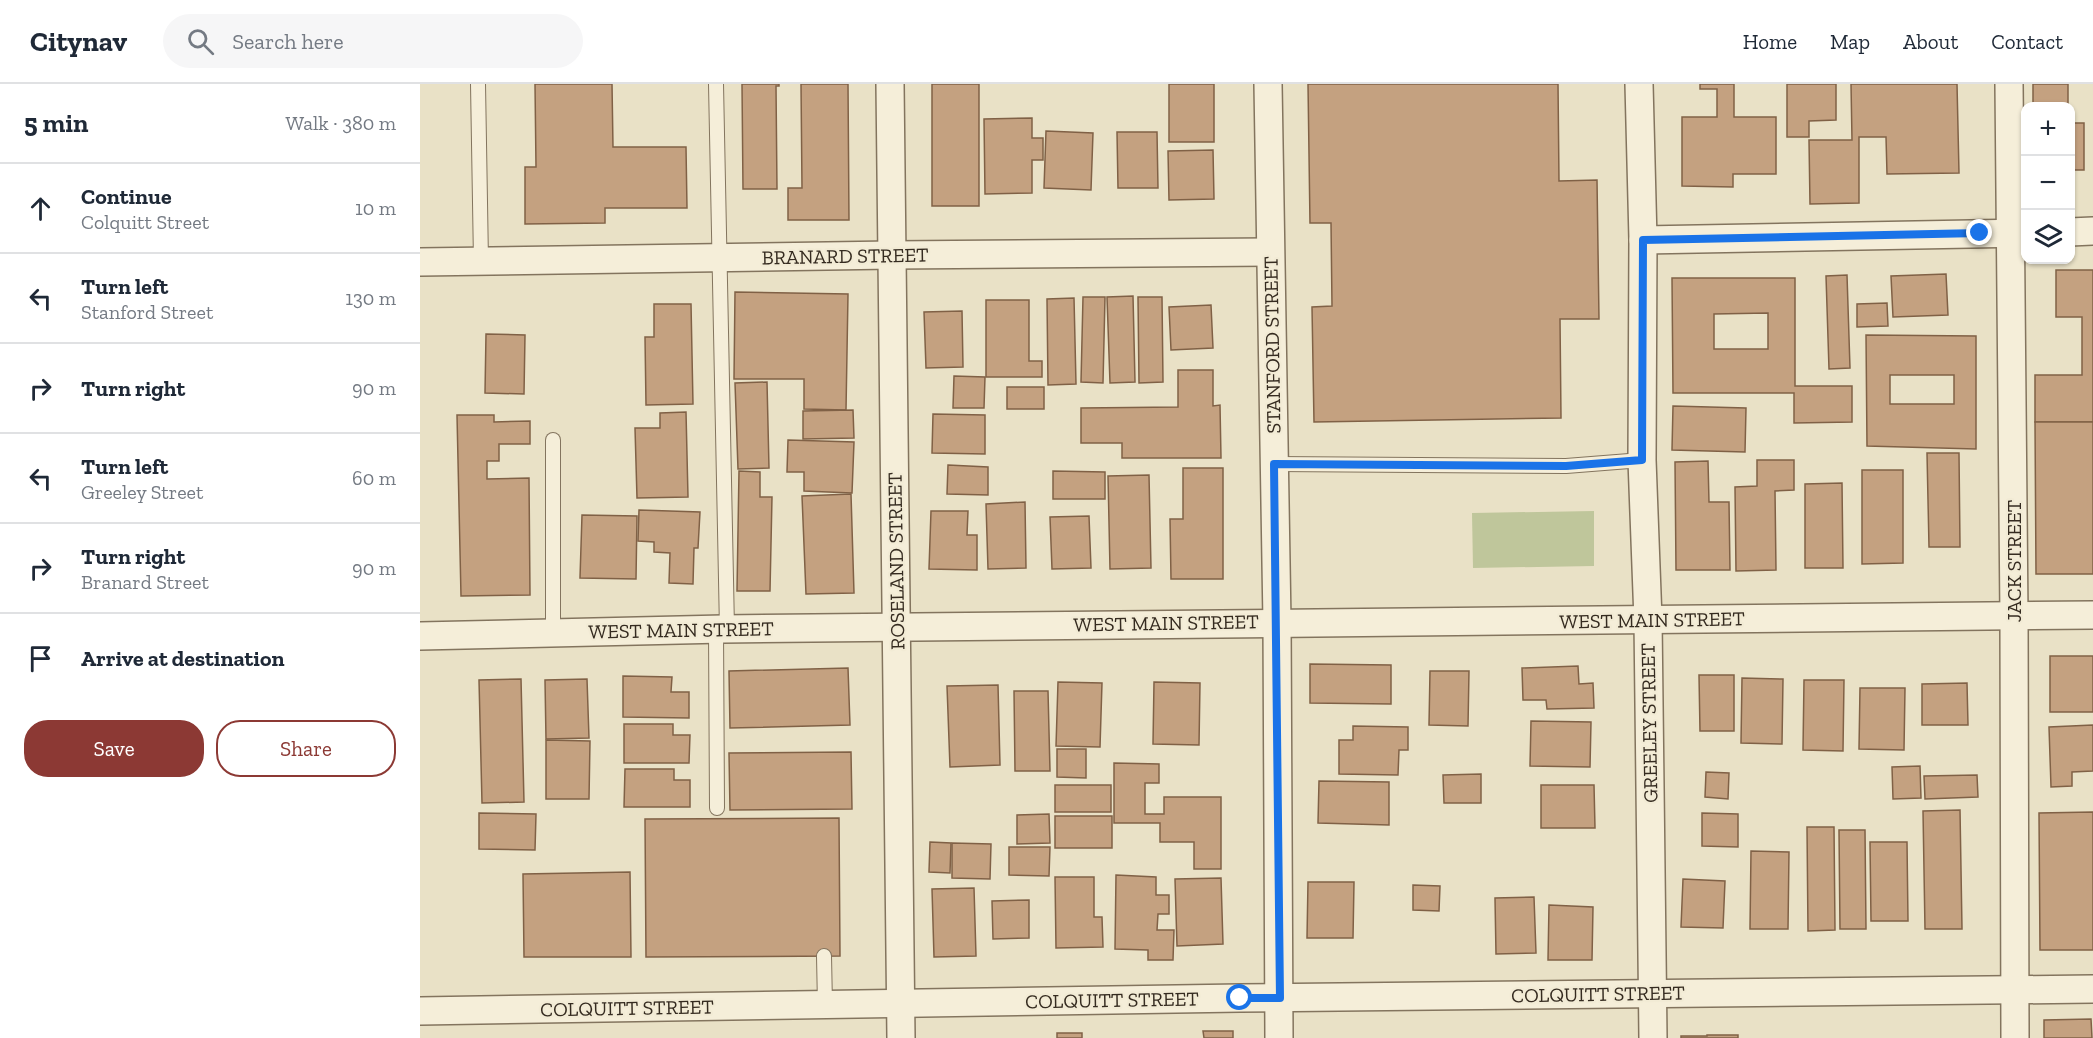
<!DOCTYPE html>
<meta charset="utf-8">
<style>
body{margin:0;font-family:"Zilla Slab",serif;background:#f6f6f7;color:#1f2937}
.controls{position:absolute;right:18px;top:18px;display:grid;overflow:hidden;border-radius:12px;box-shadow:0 2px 4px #0004}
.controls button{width:54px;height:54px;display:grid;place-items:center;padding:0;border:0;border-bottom:2px solid #e0e1e3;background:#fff;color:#1f2937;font:30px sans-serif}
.stop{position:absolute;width:18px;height:18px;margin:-14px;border:4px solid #1a73e8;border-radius:50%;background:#fff}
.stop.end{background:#1a73e8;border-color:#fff;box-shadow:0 2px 6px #0008}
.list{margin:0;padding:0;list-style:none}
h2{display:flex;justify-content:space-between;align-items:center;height:78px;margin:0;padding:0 24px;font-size:26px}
h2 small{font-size:20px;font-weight:400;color:#747a83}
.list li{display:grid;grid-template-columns:39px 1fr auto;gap:18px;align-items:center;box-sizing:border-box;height:90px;padding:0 24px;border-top:2px solid #e0e1e3}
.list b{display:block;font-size:22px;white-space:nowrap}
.list p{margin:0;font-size:20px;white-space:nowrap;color:#747a83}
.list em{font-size:20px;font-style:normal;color:#747a83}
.actions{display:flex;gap:12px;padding:18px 24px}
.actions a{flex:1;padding:14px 0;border:2px solid #8c3934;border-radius:24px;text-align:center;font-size:21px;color:#8c3934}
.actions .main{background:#8c3934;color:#fff}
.icon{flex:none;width:33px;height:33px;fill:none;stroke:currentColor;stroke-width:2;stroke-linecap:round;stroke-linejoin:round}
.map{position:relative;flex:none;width:1673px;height:954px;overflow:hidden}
header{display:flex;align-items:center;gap:36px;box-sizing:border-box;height:84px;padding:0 30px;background:#fff;border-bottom:2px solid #e0e1e3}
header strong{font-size:28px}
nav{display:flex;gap:33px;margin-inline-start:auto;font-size:21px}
.search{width:420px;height:54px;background:#f6f6f7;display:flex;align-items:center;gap:15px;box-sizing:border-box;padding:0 21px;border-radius:33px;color:#747a83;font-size:22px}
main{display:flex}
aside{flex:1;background:#fff}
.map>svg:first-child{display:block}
.green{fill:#bfc69b}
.building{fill:#c4a180;stroke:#806146;stroke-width:1.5;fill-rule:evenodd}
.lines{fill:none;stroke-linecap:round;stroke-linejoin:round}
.lane-casing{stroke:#83745e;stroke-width:16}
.street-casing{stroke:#83745e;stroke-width:30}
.lane{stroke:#f5eed9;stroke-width:14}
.street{stroke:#f5eed9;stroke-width:27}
.route{stroke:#1a73e8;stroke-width:8}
.labels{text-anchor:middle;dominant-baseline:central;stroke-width:4.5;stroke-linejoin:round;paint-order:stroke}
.street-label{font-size:20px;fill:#352b20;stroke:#f2ebd5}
</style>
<header>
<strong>Citynav</strong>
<div class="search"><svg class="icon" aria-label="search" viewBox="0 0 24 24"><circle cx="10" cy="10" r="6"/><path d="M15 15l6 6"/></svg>Search here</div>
<nav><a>Home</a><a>Map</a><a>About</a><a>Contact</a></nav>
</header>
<main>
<aside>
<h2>5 min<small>Walk · 380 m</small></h2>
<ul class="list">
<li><svg class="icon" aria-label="ahead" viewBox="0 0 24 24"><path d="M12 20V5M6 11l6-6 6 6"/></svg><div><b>Continue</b><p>Colquitt Street</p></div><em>10 m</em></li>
<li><svg class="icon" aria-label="left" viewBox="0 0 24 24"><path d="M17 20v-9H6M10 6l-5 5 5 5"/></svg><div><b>Turn left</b><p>Stanford Street</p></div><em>130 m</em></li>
<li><svg class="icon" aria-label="right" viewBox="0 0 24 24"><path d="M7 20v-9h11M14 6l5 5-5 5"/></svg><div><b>Turn right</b></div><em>90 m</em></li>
<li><svg class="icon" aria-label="left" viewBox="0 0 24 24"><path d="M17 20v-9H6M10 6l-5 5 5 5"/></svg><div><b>Turn left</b><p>Greeley Street</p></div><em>60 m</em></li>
<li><svg class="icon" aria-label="right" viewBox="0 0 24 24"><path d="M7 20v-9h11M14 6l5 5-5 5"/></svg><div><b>Turn right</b><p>Branard Street</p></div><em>90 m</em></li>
<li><svg class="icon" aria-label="arrive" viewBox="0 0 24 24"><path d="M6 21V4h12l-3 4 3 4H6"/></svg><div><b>Arrive at destination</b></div></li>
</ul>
<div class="actions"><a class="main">Save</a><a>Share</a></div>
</aside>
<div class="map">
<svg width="1673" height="954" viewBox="0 0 1673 954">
<rect width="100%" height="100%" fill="#e9e1c6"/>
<!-- green -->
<polygon class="green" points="1174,427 1174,482 1053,484 1052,429"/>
<!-- building -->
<g class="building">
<polygon points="115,0 192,0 193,63 266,63 267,124 185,124 185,139 105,140 105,83 116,83"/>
<polygon points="322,0 359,0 359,2 356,2 357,105 323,105"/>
<polygon points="381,0 428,0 429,136 368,136 368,104 382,104"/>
<rect x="512" y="0" width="47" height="122"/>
<rect x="749" y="0" width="45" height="58"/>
<polygon points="888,0 1138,0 1139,97 1177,96 1179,235 1140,235 1141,334 894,338 892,223 912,222 911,139 890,139"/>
<polygon points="1280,0 1314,0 1314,33 1356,33 1356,90 1313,90 1313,103 1262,102 1262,33 1297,33 1297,5 1280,5"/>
<polygon points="1367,0 1416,0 1416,36 1389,37 1389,53 1367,53"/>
<polygon points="1431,0 1537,0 1539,89 1467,90 1466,53 1439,53 1439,119 1390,120 1389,56 1432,56"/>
<rect x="1613" y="0" width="35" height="22"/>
<polygon points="612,34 612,54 623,54 623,76 612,76 612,109 565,110 564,35"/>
<rect x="1650" y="39" width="14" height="47"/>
<polygon points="626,47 673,49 671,106 624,104"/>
<polygon points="697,48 737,48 738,104 698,104"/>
<polygon points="793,66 794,115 749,116 748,67"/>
<polygon points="1636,186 1673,186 1673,338 1615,338 1615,291 1662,291 1662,233 1636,233"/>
<polygon points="1526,190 1528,231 1473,233 1471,192"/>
<polygon points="1427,191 1430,284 1409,285 1406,192"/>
<path d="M1252,194h123v108h57v36l-58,1v-30h-121zM1348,229v36h-54v-35z"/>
<polygon points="315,208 428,210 426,326 384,325 384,295 314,295"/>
<polygon points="713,212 715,298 690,299 687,213"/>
<polygon points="663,213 685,213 683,299 661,298"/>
<polygon points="718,213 742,213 743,298 719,299"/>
<polygon points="654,214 656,300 628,301 627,215"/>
<polygon points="566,216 609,216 609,277 622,277 622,293 566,293"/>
<polygon points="1467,219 1468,242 1437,243 1437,220"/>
<polygon points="234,220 271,220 273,320 226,321 225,253 234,253"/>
<polygon points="791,221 793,264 751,266 749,223"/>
<polygon points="542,227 543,283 506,284 504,228"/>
<polygon points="66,250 105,251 104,310 65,309"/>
<path d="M1446,251l110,1v113l-109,-3zM1470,291h64v29h-64z"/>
<polygon points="758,286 793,286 793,322 800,321 801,374 702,374 702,359 661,359 661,324 758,323"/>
<polygon points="534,292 565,293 564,324 533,324"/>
<polygon points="347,298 349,384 318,385 315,299"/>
<rect x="587" y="303" width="37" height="22"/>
<polygon points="1253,322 1326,324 1325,368 1252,366"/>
<polygon points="433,326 434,354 383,355 383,327"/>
<polygon points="266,328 268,413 217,414 215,344 240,344 240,329"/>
<polygon points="513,330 565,331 565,370 512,369"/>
<polygon points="37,331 74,331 74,338 110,337 110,360 79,360 79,377 67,377 67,395 109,394 110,511 41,512"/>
<polygon points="1615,338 1673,338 1673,490 1616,490"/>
<polygon points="368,356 434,358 432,409 384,407 384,388 367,388"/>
<polygon points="1507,369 1539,369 1540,463 1509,463"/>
<polygon points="1337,376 1374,376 1374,406 1355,407 1356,486 1316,487 1315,403 1337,402"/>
<polygon points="1288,377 1289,418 1309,418 1310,486 1256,486 1255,378"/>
<polygon points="528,381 568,383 568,411 527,410"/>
<polygon points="763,384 803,384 803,495 751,495 750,435 763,435"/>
<polygon points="1442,386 1483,386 1483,479 1442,480"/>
<polygon points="319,387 340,388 340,413 352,413 350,507 317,507"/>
<polygon points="633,387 685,388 685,415 633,415"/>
<polygon points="729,391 731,484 690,485 688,392"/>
<polygon points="1422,399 1423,484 1385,484 1385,400"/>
<polygon points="431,410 434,509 386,510 382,412"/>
<polygon points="605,418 606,484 568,485 566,420"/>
<polygon points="219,426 280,428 278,464 274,464 273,500 249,499 250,469 234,468 234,458 218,457"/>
<polygon points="511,427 548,427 547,451 557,451 557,486 509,485"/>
<polygon points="162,431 217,432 216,495 160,494"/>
<polygon points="669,432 671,484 632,485 630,433"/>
<rect x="1630" y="572" width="43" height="56"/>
<polygon points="890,580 971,581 971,620 890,619"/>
<polygon points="1158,582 1159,600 1173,599 1174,624 1127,625 1126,616 1103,616 1102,584"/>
<polygon points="428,584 430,641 310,644 309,587"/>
<polygon points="1010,587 1049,587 1048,642 1009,641"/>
<polygon points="1279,591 1314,591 1314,647 1280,647"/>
<polygon points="203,592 252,593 251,608 269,608 269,634 203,633"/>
<polygon points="1322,594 1363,595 1362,660 1321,659"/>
<polygon points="101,595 104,718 62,719 59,596"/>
<polygon points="167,595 169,654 126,655 125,596"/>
<polygon points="1384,596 1424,596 1423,667 1383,666"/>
<polygon points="638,598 682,599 680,663 636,662"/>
<polygon points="734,598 780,599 779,661 733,660"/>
<polygon points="1547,599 1548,641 1502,641 1502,600"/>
<polygon points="578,601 580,681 530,683 527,602"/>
<polygon points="1440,604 1485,604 1484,666 1439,665"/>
<polygon points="594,607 628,607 630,687 595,687"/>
<polygon points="1111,637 1171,638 1170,683 1110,682"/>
<polygon points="204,640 253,640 253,651 270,651 269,679 204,679"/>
<polygon points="1673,641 1673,687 1652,688 1652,702 1631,703 1629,643"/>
<polygon points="933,642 988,643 988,666 979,666 978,691 919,690 919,656 933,656"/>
<polygon points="126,656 170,657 169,715 126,715"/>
<polygon points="637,665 666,665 666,694 637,693"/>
<polygon points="431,668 432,725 310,726 309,669"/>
<polygon points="694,679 739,680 739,699 725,699 725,730 744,730 744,713 801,713 801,785 774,785 774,758 740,758 740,739 694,739"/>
<polygon points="1500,682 1501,714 1473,715 1472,683"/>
<polygon points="205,685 254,685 254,696 270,696 270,723 204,723"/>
<polygon points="1286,688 1309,689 1308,715 1285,713"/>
<polygon points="1061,690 1061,719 1024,719 1023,691"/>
<polygon points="1557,691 1558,713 1505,715 1504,692"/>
<polygon points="899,697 969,698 969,741 898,739"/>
<rect x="635" y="701" width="56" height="27"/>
<polygon points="1121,701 1174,701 1175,744 1121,744"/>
<polygon points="1540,726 1542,845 1505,845 1503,727"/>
<polygon points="1673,728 1673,866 1620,866 1619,729"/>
<polygon points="59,729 116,730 115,766 59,765"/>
<polygon points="1282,729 1318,730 1318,763 1282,762"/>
<polygon points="629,730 630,759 597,760 597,731"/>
<rect x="635" y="732" width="57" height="32"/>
<polygon points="419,734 420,872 226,873 225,735"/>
<polygon points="1387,743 1414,743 1415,846 1388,847"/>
<polygon points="1419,746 1445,746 1446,845 1420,845"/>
<polygon points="510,758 531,759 530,789 509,788"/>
<polygon points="1450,758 1487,758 1488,837 1451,837"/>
<polygon points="532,759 571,760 570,795 532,794"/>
<polygon points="589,763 630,763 629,792 589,791"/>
<polygon points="1331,767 1369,768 1368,845 1330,845"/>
<polygon points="210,788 211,873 104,873 103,790"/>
<polygon points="696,791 736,793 736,811 749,811 749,830 738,830 737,846 754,846 753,876 728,876 728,866 695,865"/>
<polygon points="635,793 674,793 674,833 682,833 683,863 636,864"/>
<polygon points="801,794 803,860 757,862 755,795"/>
<polygon points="1263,795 1305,797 1303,844 1261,843"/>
<polygon points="888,798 934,798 933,854 887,854"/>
<polygon points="993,801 1020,802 1019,827 993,826"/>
<polygon points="554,804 556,872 514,873 512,805"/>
<polygon points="1114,813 1116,869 1076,870 1075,814"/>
<polygon points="609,816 609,854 573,855 572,817"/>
<polygon points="1129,821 1173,823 1172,876 1128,876"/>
<polygon points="1671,935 1672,954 1624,954 1624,936"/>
<polygon points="783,947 813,947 813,954 784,954"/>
<rect x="637" y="949" width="25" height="5"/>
<polygon points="1287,951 1318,951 1318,954 1261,954 1261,952 1287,952"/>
</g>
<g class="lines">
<!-- lane casing -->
<g class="lane-casing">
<g id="lane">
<polyline points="58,0 61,177"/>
<polyline points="296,0 307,545"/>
<polyline points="133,356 133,549"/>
<polyline points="854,380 1146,382 1222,376"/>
<polyline points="296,545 297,724"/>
<polyline points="404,872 405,921"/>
</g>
</g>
<!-- street casing -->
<g class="street-casing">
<g id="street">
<polyline points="470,0 481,954"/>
<polyline points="848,0 857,538 859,954"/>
<polyline points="1219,0 1223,156 1222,376 1228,536 1233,954"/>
<polyline points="1589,0 1594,532 1595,954"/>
<polyline points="1650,148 1673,147"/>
<polyline points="1223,156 1606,149"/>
<polyline points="0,178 472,171 850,168"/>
<polyline points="0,552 303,545 1673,531"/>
<polyline points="0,927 820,914 1673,905"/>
</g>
</g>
<!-- lane -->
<use href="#lane" class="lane"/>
<!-- street -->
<use href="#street" class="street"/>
</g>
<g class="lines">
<!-- route -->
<polyline class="route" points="820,914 860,914 854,380 1146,382 1222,376 1223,156 1560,149"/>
</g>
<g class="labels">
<!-- street labels -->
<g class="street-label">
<text transform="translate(425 172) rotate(-1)">BRANARD STREET</text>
<text transform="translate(852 261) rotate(-91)">STANFORD STREET</text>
<text transform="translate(476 477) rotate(-91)">ROSELAND STREET</text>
<text transform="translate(1594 477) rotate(-90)">JACK STREET</text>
<text transform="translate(1232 536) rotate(-1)">WEST MAIN STREET</text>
<text transform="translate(746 539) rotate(-1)">WEST MAIN STREET</text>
<text transform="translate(261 546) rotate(-1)">WEST MAIN STREET</text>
<text transform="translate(1229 639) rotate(-91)">GREELEY STREET</text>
<text transform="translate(1178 910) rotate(-1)">COLQUITT STREET</text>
<text transform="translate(692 916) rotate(-1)">COLQUITT STREET</text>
<text transform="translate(207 924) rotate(-1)">COLQUITT STREET</text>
</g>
</g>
</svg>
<div class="controls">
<button>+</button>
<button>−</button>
<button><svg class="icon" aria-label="layers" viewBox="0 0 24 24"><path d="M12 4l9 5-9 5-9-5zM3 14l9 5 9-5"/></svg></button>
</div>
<div class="stop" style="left:820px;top:914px"></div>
<div class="stop end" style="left:1560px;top:149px"></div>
</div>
</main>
